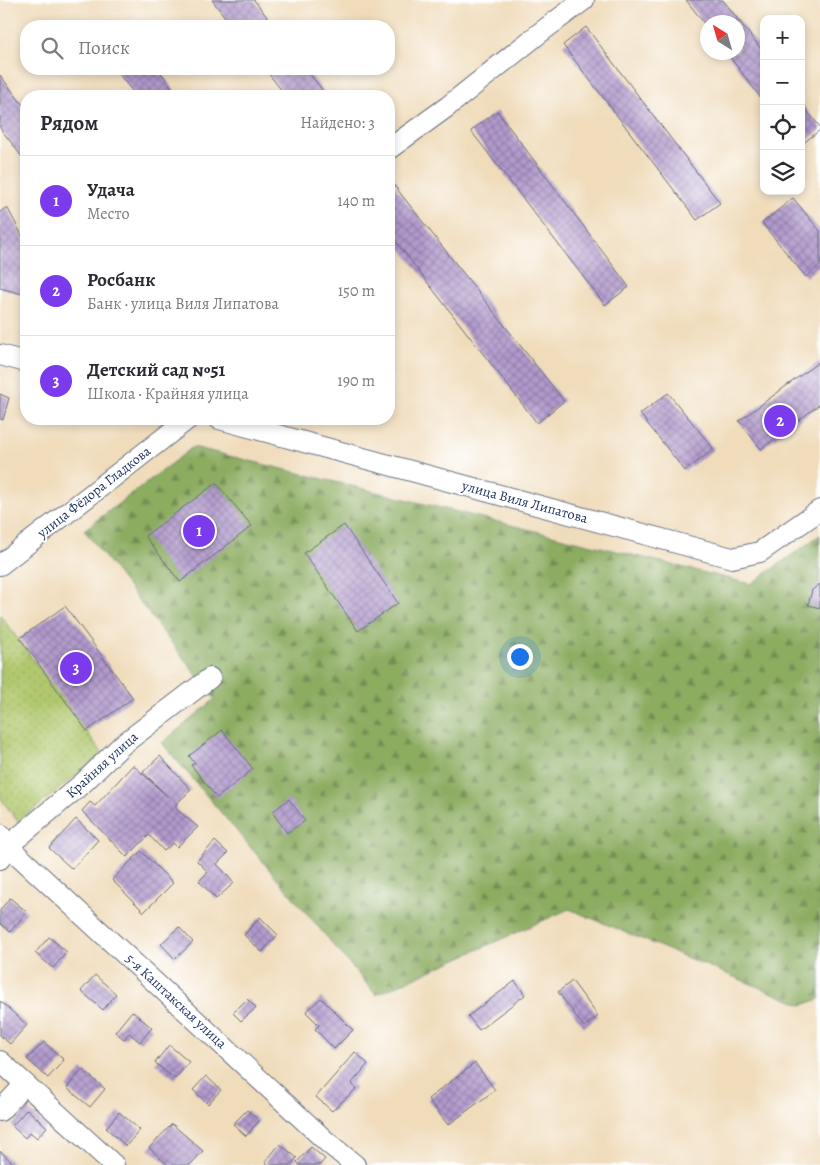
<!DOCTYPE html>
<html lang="ru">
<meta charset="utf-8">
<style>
body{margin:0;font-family:Alegreya,serif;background:#f7f7f7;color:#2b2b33}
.controls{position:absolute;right:15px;top:15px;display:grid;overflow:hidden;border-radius:10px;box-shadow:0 2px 8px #0003}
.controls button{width:45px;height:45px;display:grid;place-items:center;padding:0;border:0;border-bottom:1px solid #e1e1e2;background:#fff;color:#2b2b33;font:25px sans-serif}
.compass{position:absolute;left:700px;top:15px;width:45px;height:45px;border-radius:50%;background:#fff;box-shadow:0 2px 8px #0003;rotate:323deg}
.you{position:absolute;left:519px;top:656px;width:18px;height:18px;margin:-12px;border:4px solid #fff;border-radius:50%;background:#1a73e8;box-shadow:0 0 0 8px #1a73e833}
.badge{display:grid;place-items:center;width:32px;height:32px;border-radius:50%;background:#7c3aed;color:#fff;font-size:16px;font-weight:700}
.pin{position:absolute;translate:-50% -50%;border:2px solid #fff;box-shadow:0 1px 5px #0006}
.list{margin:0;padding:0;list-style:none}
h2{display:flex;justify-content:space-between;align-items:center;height:65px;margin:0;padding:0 20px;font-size:21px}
h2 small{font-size:16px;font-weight:400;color:#7c7c81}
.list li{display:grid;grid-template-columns:32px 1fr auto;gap:15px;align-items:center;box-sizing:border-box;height:90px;padding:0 20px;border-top:1px solid #e1e1e2}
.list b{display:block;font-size:19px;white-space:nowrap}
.list p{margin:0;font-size:16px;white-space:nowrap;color:#7c7c81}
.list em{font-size:16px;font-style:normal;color:#7c7c81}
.icon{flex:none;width:28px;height:28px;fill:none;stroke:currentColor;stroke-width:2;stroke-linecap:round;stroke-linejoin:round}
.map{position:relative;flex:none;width:820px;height:1165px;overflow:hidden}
.search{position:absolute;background:#fff;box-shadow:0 2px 8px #0003;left:20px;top:20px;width:375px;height:55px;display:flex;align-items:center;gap:12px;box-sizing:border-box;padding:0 18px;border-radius:20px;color:#7c7c81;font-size:19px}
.panel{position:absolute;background:#fff;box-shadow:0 2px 8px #0003;left:20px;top:90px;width:375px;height:335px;border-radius:20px}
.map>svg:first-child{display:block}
.grass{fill:url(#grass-dots);stroke:#667c66}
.forest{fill:url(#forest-firs);stroke:#546e5f}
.building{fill:url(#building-cross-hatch)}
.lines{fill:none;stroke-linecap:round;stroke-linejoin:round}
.minor-casing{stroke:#666c7f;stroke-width:22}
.minor{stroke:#fff;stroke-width:20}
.labels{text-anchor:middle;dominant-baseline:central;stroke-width:4;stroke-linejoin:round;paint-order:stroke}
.street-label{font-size:14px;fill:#1b2f5e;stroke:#fff}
</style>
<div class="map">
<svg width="820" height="1165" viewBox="0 0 820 1165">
<defs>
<pattern id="grass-dots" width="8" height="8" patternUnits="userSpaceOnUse" patternTransform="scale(1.25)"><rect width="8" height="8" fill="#b0c86d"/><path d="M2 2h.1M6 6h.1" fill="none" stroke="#97ac61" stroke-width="1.8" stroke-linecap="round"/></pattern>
<pattern id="forest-firs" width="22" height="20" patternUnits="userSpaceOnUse" patternTransform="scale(1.25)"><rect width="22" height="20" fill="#8cac60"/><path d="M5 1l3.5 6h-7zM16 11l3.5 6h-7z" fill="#728c52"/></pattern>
<pattern id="building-cross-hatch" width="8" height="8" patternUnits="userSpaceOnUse" patternTransform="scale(1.25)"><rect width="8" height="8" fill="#b29acc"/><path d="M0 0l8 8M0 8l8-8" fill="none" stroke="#907ea9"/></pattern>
</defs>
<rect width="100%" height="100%" fill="#fff"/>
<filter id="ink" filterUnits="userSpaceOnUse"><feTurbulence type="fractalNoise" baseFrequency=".02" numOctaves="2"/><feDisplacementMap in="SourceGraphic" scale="10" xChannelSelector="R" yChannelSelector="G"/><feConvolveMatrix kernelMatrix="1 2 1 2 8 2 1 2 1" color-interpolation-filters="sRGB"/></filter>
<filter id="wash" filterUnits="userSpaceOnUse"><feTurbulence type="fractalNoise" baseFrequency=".0096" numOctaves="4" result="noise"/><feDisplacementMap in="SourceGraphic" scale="20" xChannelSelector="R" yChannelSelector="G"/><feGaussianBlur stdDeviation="1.12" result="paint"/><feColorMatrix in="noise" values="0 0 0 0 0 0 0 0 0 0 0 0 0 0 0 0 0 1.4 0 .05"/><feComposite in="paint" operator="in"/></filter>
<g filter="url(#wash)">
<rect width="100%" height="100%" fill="#f0dcbb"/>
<!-- grass -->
<polygon class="grass" points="0,615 103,754 18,822 0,797"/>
<!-- forest -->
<polygon class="forest" points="193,447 751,584 820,535 820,999 802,1005 569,909 376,995 162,743 215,699 84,530"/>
<g id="blocks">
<!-- building -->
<g class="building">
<polygon points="212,0 254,0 274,26 232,26"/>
<polygon points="686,0 723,0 764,53 764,102 726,52 738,52 738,22 708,22 708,28"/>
<polygon points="586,27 720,203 697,220 563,45"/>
<polygon points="115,69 158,69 179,96 136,96"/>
<polygon points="265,69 306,69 327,96 286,96"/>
<polygon points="0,75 26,109 26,162 0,128"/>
<polygon points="801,103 820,127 820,130 801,145"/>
<polygon points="497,111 629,287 605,305 471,131"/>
<polygon points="393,184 564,401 537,423 389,233 389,187"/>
<polygon points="793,198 820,231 820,265 806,277 762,223"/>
<polygon points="7,207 26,243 26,295 0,288 0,212"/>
<polygon points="820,361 820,404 761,449 739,421"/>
<polygon points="668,393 714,449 685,471 640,414"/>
<polygon points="0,394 9,398 3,420 0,419"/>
<polygon points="216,483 252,526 180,582 145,536"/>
<polygon points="344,525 398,603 358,631 304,553"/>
<polygon points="820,584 820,608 808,605 812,590"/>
<polygon points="65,606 133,698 87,731 20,638"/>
<polygon points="222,730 253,769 217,798 191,765 195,763 189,756"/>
<polygon points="160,756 191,790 176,804 176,809 198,827 177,847 173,843 164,851 149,835 127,857 82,811 90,802 95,806 133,765 168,797 143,772"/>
<polygon points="289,799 305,821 287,833 272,812"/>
<polygon points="76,819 98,840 72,869 49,848"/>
<polygon points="215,841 228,853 217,864 234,883 216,899 199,881 208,872 197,861"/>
<polygon points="141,851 173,883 144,912 112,880"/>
<polygon points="10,898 27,912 10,932 0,923 0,910"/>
<polygon points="260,917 278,935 262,952 244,935"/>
<polygon points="179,927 193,942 175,959 161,944"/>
<polygon points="49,937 67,952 53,968 35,953"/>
<polygon points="95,975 116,994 103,1010 81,991"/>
<polygon points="515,981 525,995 479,1030 468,1016"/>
<polygon points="572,981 598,1016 584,1027 558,992"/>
<polygon points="321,998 353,1030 334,1049 315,1029 319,1025 306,1012"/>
<polygon points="247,999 256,1008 241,1021 233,1013"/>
<polygon points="0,1001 27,1025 10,1044 0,1035"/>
<polygon points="132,1011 152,1028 140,1042 129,1033 124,1039 115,1032"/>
<polygon points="44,1042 64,1060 48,1078 27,1059"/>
<polygon points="169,1045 189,1062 175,1079 155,1063"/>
<polygon points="355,1052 368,1064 352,1083 356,1089 332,1111 316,1097"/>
<polygon points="475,1063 495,1090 448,1125 428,1099"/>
<polygon points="82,1069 105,1089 90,1107 67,1088"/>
<polygon points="206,1076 221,1090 208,1104 193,1090"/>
<polygon points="27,1109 47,1127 37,1138 30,1132 25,1138 12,1126"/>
<polygon points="247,1110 259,1121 246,1136 233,1124"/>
<polygon points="119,1112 140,1130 126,1146 106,1128"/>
<polygon points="172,1124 203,1151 190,1165 168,1165 149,1148"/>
<polygon points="280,1144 297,1158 290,1165 269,1165 265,1162"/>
<polygon points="311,1147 325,1159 320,1165 300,1165 297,1162"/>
<polygon points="0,1151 13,1163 12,1165 0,1165"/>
</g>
</g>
</g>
<g filter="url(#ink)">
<use href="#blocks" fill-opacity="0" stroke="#666c7f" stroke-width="1"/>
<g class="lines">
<!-- minor casing -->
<g class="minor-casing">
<g id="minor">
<polyline points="389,149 447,107 541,32 584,0"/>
<polyline points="0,355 26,362"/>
<polyline points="219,419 732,558 760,552 820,510"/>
<polyline points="0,565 188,419"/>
<polyline points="0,834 8,846 327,1142 355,1165"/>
<polyline points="0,859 8,846 84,782 122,745 210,678"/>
<polyline points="0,1061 114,1165"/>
<polyline points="0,1111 25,1084"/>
</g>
</g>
<!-- minor -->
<use href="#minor" class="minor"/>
</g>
</g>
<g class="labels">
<!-- street labels -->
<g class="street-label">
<text transform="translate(94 492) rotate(-38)">улица Фёдора Гладкова</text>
<text transform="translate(525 502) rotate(15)">улица Виля Липатова</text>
<text transform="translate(102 765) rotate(-42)">Крайняя улица</text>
<text transform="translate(176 1001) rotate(43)">5-я Каштакская улица</text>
</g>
</g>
</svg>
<div class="controls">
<button>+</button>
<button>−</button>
<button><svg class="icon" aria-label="locate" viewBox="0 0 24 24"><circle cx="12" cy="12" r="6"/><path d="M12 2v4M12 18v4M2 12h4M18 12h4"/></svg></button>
<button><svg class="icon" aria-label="layers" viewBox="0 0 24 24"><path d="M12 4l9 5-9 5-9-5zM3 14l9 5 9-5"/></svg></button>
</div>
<svg class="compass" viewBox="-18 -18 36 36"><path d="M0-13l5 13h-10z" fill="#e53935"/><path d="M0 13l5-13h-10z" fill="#7c7c81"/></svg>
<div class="you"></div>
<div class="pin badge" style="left:199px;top:531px">1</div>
<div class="pin badge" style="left:780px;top:421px">2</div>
<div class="pin badge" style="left:76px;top:668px">3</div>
<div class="search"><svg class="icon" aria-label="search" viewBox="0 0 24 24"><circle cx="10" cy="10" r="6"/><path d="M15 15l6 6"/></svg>Поиск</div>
<section class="panel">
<h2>Рядом<small>Найдено: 3</small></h2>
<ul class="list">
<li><span class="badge">1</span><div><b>Удача</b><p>Место</p></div><em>140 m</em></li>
<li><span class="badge">2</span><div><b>Росбанк</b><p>Банк · улица Виля Липатова</p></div><em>150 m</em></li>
<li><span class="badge">3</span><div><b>Детский сад №51</b><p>Школа · Крайняя улица</p></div><em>190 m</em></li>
</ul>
</section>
</div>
